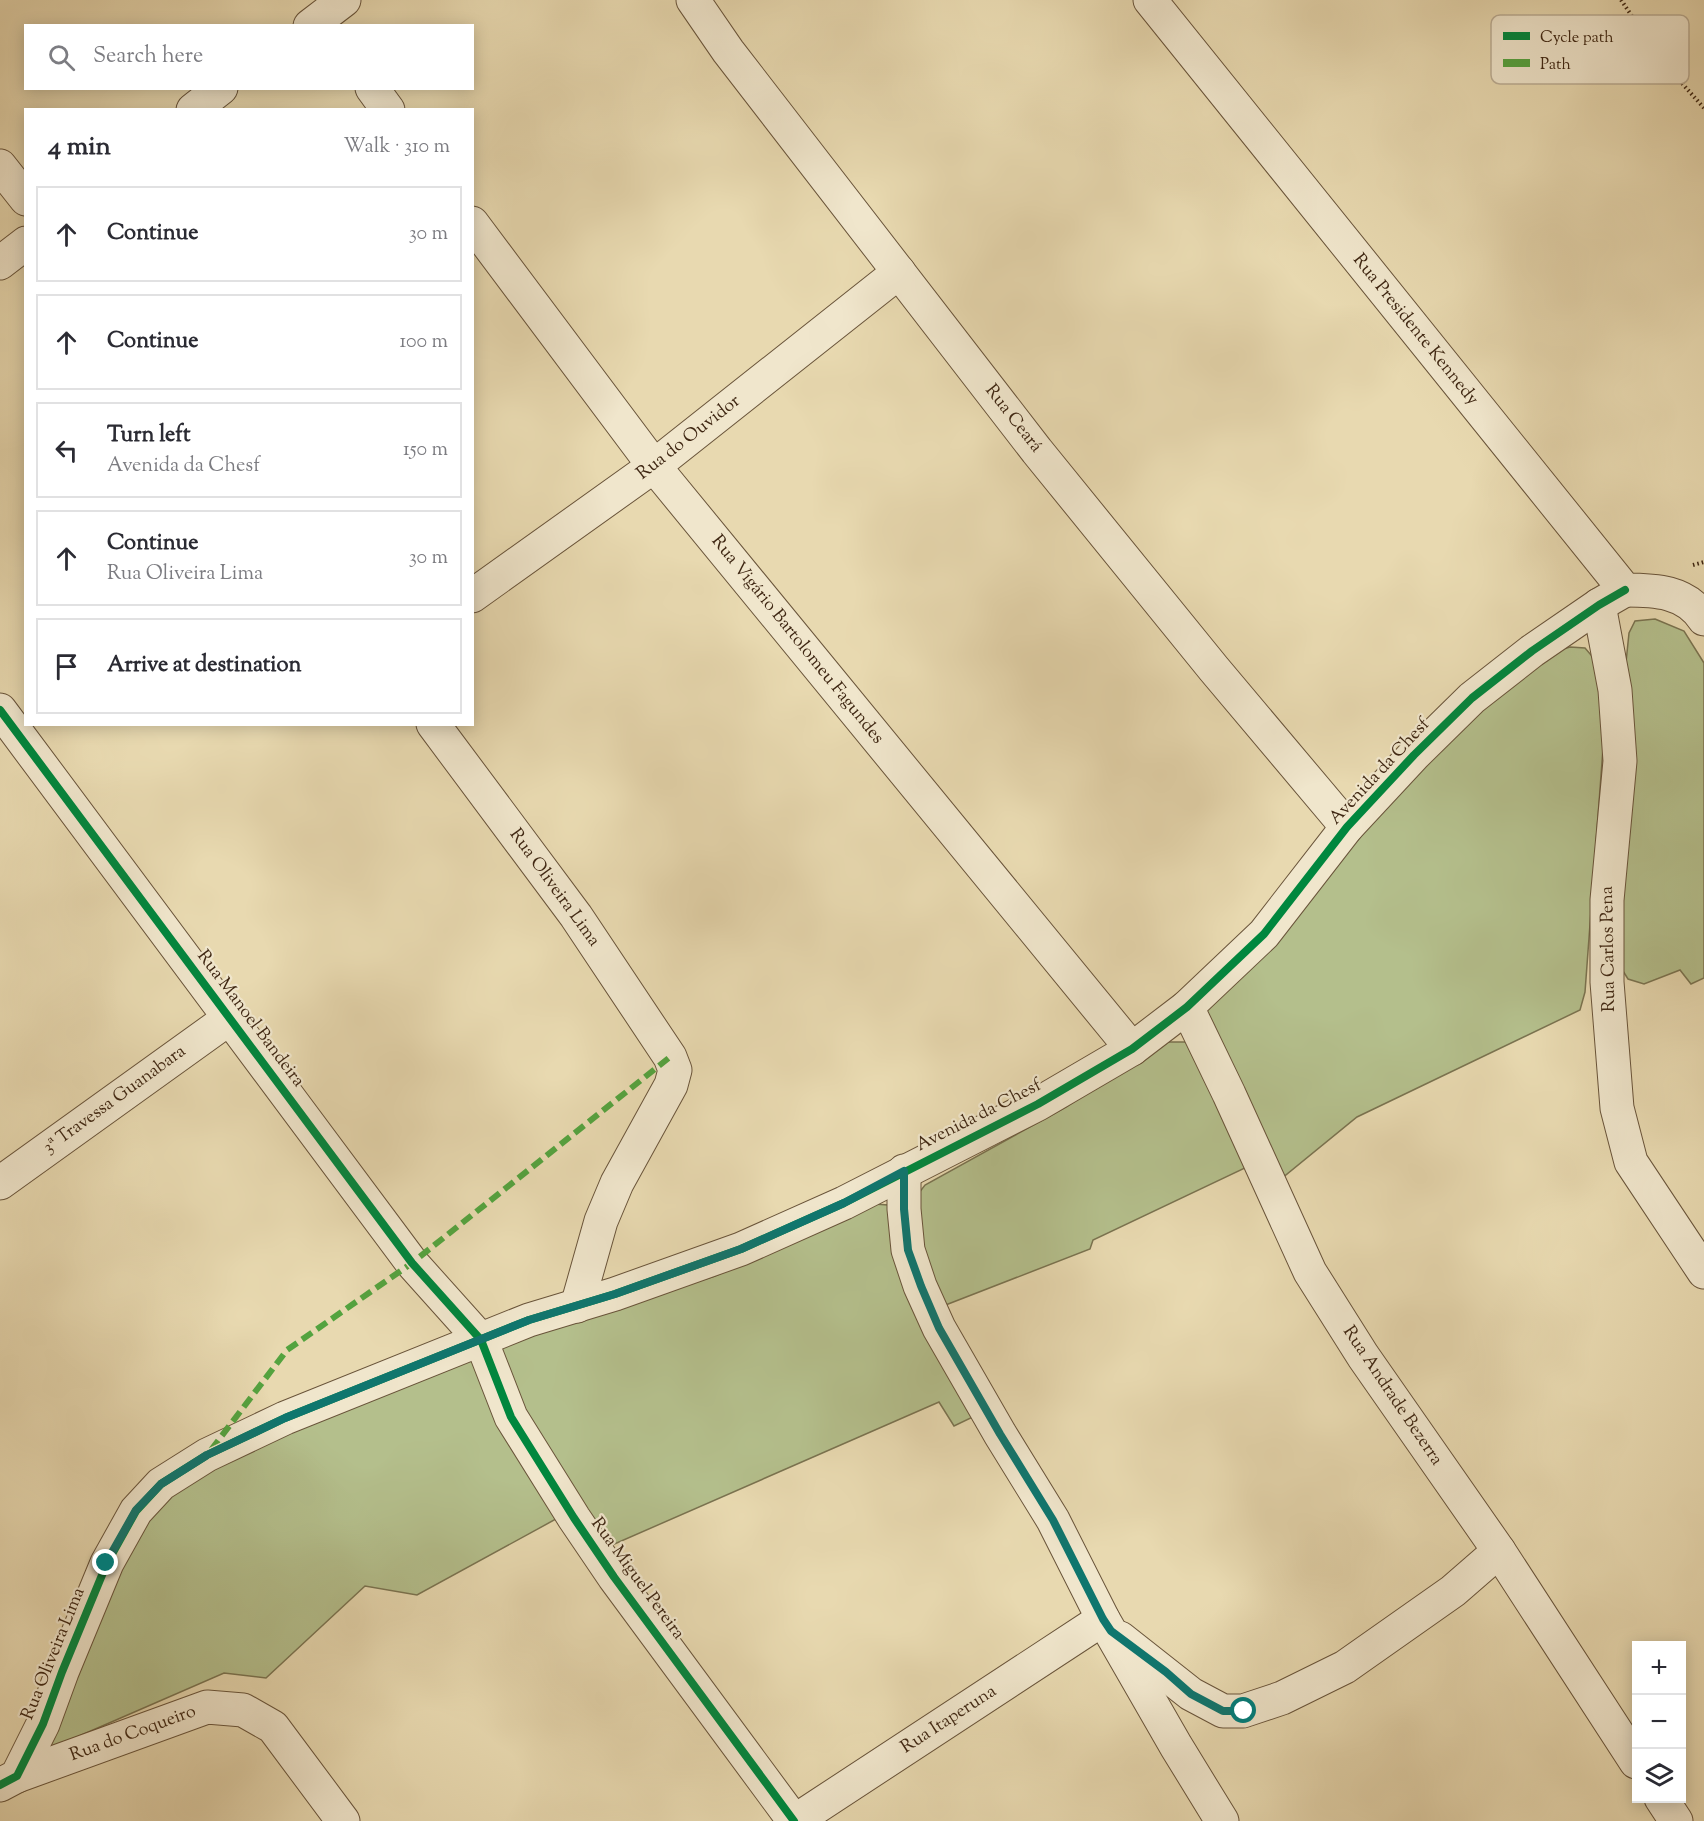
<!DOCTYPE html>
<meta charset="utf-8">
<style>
body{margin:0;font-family:"Sorts Mill Goudy",serif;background:#f7f7f7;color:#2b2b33}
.controls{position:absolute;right:18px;bottom:18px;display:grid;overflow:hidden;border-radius:0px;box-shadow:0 3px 15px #0003}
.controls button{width:54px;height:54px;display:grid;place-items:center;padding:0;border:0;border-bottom:2px solid #e1e1e2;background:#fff;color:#2b2b33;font:30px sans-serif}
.stop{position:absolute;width:18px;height:18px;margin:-14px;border:4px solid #0f766e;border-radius:50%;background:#fff}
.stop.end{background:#0f766e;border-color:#fff;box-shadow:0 2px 6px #0008}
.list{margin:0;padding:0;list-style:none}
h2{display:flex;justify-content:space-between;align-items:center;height:78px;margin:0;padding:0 24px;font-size:26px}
h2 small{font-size:20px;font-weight:400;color:#7c7c81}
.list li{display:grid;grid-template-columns:39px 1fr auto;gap:18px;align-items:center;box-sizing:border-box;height:96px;margin:0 12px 12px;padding:0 12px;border:2px solid #e1e1e2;border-radius:0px}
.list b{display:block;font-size:22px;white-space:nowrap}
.list p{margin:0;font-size:20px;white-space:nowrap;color:#7c7c81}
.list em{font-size:20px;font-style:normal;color:#7c7c81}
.icon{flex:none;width:33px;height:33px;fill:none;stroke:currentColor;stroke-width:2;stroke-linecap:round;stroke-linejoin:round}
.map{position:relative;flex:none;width:1704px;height:1821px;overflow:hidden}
.search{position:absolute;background:#fff;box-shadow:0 3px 15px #0003;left:24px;top:24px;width:450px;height:66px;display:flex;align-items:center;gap:15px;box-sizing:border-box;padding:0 21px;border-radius:0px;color:#7c7c81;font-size:22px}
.panel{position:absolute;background:#fff;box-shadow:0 3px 15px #0003;left:24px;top:108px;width:450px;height:618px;border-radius:0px}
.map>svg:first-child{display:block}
.green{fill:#b4bf8c;stroke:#7a7350;stroke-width:1.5}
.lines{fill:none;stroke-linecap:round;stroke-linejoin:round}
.minor-casing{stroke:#69543a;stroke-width:35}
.path{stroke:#3f2713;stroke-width:4;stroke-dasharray:1.5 3;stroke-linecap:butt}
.minor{stroke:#f0e6cc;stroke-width:33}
.quiet{stroke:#54a33f;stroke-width:6;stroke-dasharray:12 6;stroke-linecap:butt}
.cycleway-casing{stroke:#f0e6cc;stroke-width:11}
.cycleway{stroke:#00873e;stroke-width:8}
.route{stroke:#0f766e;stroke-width:8}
.labels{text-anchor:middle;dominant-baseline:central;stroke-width:4.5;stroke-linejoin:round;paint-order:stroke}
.street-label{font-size:18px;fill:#3f2713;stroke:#f0e6cc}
.key{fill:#f0e6cc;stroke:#bbad94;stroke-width:1.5}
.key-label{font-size:16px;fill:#3f2713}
</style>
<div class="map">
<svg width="1704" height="1821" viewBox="0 0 1704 1821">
<rect width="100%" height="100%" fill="#e8d9b0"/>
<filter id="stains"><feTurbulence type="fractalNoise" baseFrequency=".00333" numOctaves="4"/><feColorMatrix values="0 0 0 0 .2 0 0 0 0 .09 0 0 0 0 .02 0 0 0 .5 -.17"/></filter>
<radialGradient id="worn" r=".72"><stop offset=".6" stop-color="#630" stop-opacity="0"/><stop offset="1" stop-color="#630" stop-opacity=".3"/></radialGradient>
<!-- green -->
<g class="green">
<polygon points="1655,619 1684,631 1704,663 1704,978 1691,984 1680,970 1644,984 1628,979 1618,963 1624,682 1629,633 1635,621"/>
<polygon points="1570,647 1585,648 1597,662 1606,708 1585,992 1580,1010 1357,1117 1276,1183 1199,1015 1384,793 1550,653"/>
<polygon points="1163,1042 1188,1042 1245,1168 1093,1240 1090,1249 943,1306 923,1267 915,1198 925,1185 1066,1107"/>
<polygon points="874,1204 888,1205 975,1416 954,1426 939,1402 603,1549 496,1359 503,1342 715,1276"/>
<polygon points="473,1356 556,1519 417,1595 365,1586 266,1678 224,1673 47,1750 101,1608 151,1506 188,1480 323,1413"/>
</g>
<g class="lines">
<!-- minor casing -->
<g class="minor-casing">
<g id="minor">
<polyline points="693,0 728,51 1037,451 1214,669 1347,827"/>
<path d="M1150,0l475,590c30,0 61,1 79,29"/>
<polyline points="310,26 344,0"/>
<polyline points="372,88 388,110"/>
<polyline points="193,110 221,88"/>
<polyline points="0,166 26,199"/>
<polyline points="472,223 654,466 1132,1049"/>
<polyline points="0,263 26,243"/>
<polyline points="472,596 654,466 899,272"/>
<polyline points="1599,605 1615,690 1620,761 1607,900 1607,982 1617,1108 1631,1162 1704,1272"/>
<polyline points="0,710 412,1263 481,1340 511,1417 574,1518 614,1577 794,1821"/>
<polyline points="433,724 576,916 670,1057 675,1070 671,1085 617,1183 601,1221 577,1306"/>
<polyline points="1187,1007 1229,1094 1310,1272 1363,1356 1499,1551 1636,1762"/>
<polyline points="904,1171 904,1209 908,1250 920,1286 939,1328 1000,1434 1053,1520 1103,1619 1176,1746 1222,1821"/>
<polyline points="0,1183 231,1017"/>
<polyline points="1120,1638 1191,1694 1223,1711 1243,1711 1282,1698 1345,1667 1453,1591 1499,1551"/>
<polyline points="17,1776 207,1707 243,1710 273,1727 343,1821"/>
<polyline points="0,1785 17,1776 43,1724 62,1672 107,1563 136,1511 161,1484 207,1455 285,1418 529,1320 615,1294 741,1249 844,1203 1038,1104 1132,1049 1187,1007 1264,934 1347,827 1414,755 1472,698 1532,651 1599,605 1625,590"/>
<polyline points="1661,1798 1676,1821"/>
<polyline points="795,1821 1103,1619"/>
</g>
</g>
<!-- path -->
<g class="path">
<polyline points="1621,0 1663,62 1704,108"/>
<polyline points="1693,565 1704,562"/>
</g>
<!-- minor -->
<use href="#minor" class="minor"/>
<!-- quiet -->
<polyline class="quiet" points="211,1450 287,1350 412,1263 670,1057"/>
<!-- cycleway casing -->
<g class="cycleway-casing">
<g id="cycleway">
<polyline points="0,710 412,1263 481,1340 511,1417 574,1518 614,1577 794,1821"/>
<polyline points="0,1785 17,1776 43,1724 62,1672 107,1563 136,1511 161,1484 207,1455 285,1418 529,1320 615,1294 741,1249 844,1203 1038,1104 1132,1049 1187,1007 1264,934 1347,827 1414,755 1472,698 1532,651 1599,605 1625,590"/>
</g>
</g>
<!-- cycleway -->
<use href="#cycleway" class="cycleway"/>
</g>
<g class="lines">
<!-- route -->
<polyline class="route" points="106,1563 136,1510 161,1484 207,1455 285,1418 529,1320 615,1294 741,1249 844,1203 904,1171 904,1209 908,1250 921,1286 939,1328 1000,1434 1053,1520 1103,1619 1111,1631 1166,1672 1191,1694 1223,1711 1244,1711"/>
</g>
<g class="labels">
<!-- street labels -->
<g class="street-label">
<text transform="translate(1415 330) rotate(51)">Rua Presidente Kennedy</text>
<text transform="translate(1013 419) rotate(52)">Rua Ceará</text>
<text transform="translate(689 438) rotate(-38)">Rua do Ouvidor</text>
<text transform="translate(797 640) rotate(51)">Rua Vigário Bartolomeu Fagundes</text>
<text transform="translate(1380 772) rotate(-47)">Avenida da Chesf</text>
<text transform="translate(554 888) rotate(54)">Rua Oliveira Lima</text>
<text transform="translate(1609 949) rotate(-91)">Rua Carlos Pena</text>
<text transform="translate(250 1019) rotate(53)">Rua Manoel Bandeira</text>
<text transform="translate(115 1100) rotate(-36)">3ª Travessa Guanabara</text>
<text transform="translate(979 1116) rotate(-27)">Avenida da Chesf</text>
<text transform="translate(1392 1396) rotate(56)">Rua Andrade Bezerra</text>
<text transform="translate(637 1579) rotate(54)">Rua Miguel Pereira</text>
<text transform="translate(54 1654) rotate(-68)">Rua Oliveira Lima</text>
<text transform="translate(949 1720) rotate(-33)">Rua Itaperuna</text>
<text transform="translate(133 1734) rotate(-20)">Rua do Coqueiro</text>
</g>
</g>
<!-- legend -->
<rect x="1491" y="15" width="198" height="69" rx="9" class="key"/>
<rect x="1503" y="32" width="27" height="8" fill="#00873e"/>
<rect x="1503" y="59" width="27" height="8" fill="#54a33f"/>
<g class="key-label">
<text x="1540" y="42">Cycle path</text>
<text x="1540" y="69">Path</text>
</g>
<rect width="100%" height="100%" filter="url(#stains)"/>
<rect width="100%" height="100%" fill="url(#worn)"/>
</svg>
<div class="controls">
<button>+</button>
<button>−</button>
<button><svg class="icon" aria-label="layers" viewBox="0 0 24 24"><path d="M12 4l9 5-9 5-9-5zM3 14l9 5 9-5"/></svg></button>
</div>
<div class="stop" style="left:1244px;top:1711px"></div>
<div class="stop end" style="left:106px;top:1563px"></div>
<div class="search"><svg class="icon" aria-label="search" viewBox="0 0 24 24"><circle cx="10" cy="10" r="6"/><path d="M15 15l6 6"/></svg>Search here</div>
<section class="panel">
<h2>4 min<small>Walk · 310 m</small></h2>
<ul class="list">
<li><svg class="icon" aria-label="ahead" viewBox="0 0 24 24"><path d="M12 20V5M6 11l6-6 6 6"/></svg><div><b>Continue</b></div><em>30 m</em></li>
<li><svg class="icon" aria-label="ahead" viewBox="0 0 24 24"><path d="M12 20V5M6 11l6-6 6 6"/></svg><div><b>Continue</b></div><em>100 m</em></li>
<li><svg class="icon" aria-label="left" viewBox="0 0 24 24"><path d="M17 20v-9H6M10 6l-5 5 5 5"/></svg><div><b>Turn left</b><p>Avenida da Chesf</p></div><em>150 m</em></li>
<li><svg class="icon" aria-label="ahead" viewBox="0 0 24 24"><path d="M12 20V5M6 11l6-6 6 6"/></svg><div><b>Continue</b><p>Rua Oliveira Lima</p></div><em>30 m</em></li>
<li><svg class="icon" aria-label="arrive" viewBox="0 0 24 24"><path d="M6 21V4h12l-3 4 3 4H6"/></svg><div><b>Arrive at destination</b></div></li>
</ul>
</section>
</div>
